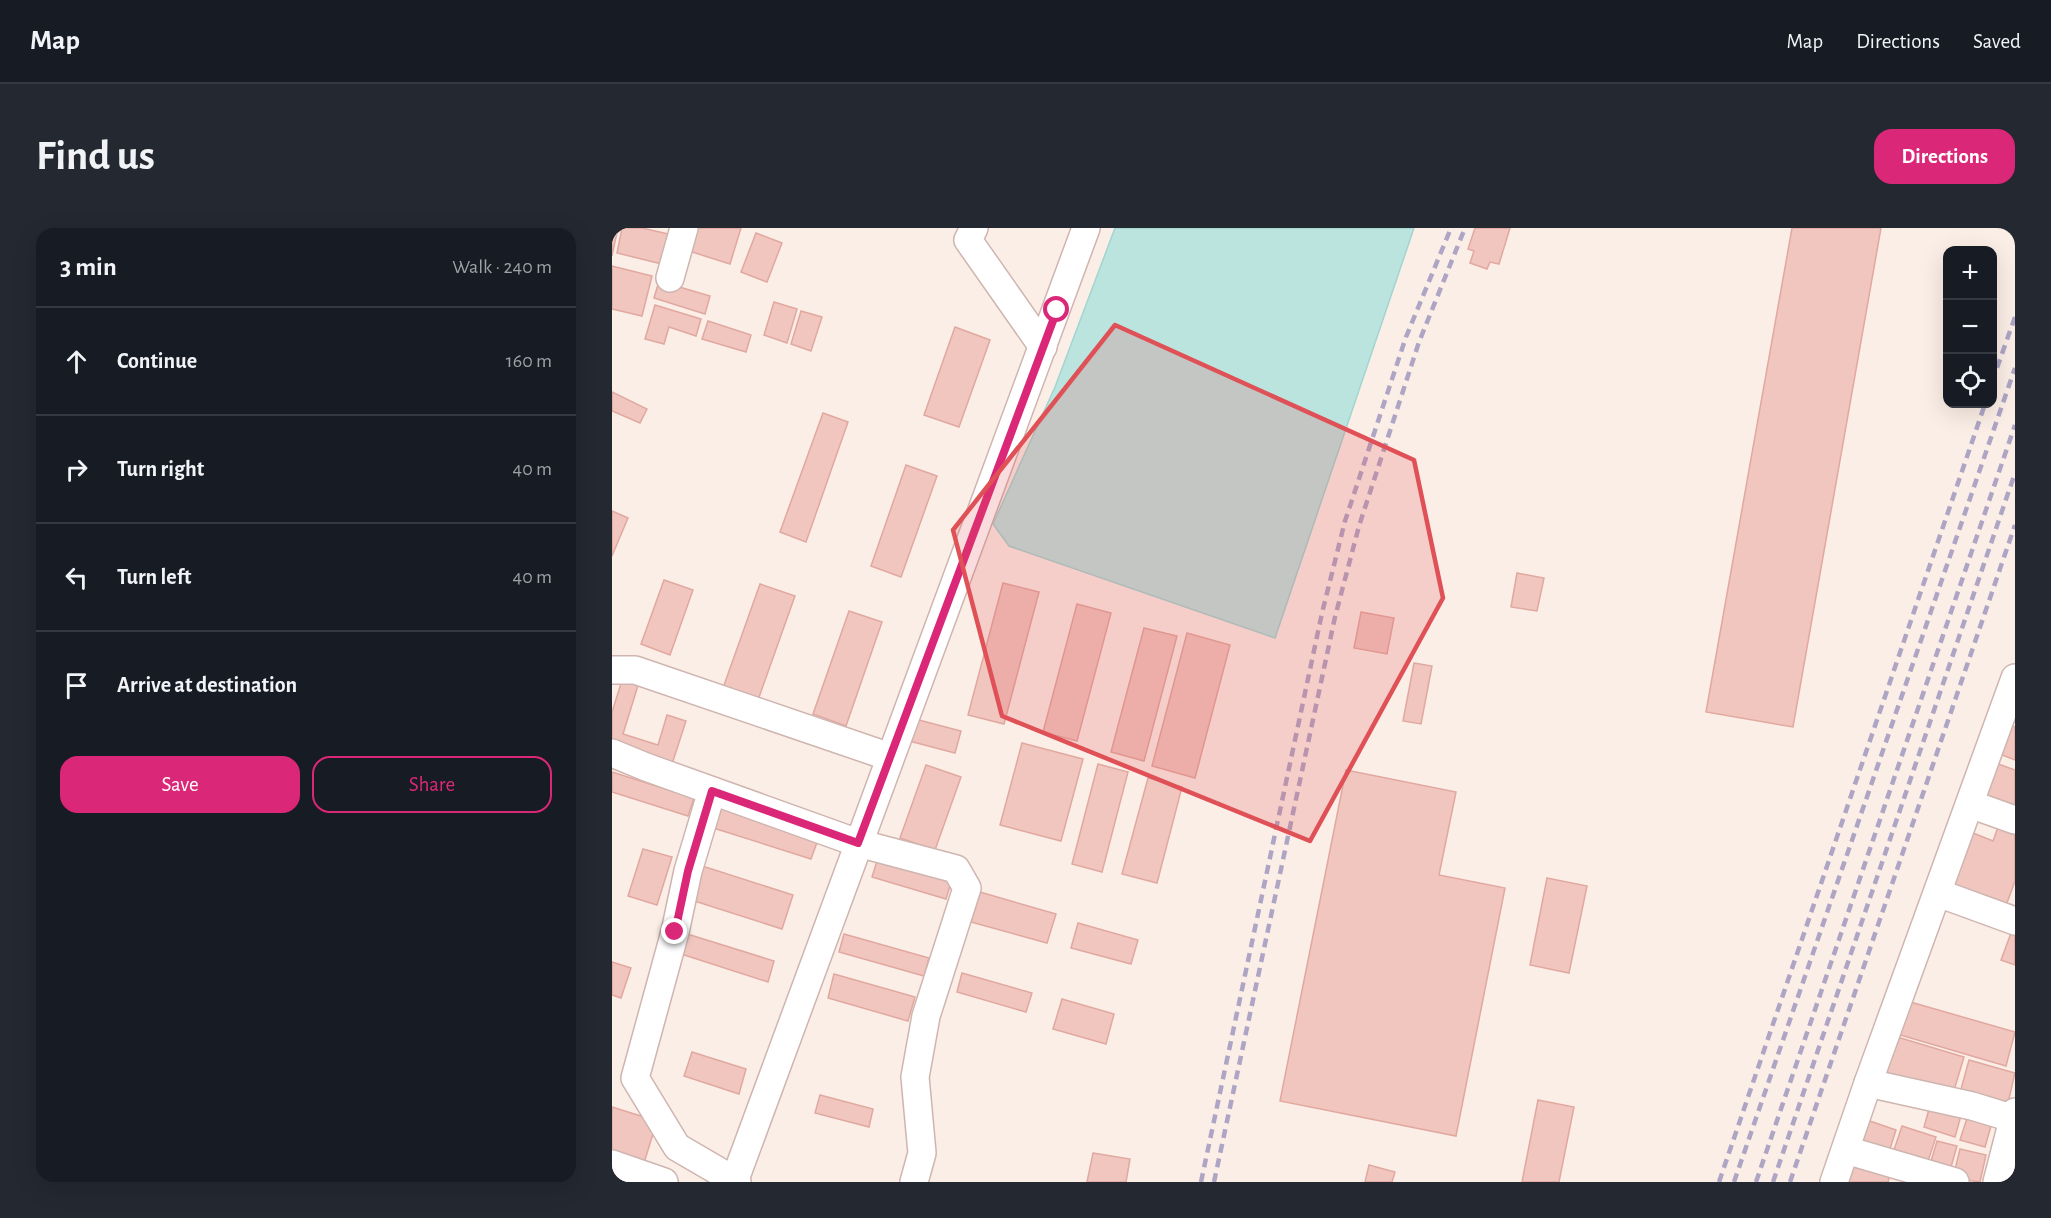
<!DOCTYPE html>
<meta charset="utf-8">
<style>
body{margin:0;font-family:"Alegreya Sans",sans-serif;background:#242831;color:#f1f3f6}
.controls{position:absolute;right:18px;top:18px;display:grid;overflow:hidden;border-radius:12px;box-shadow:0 6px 24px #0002}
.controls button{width:54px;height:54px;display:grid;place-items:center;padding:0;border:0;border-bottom:2px solid #363941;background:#171b24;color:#f1f3f6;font:30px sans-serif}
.stop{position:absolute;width:18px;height:18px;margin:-14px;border:4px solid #db2777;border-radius:50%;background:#fff}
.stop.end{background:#db2777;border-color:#fff;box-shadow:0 2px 6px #0008}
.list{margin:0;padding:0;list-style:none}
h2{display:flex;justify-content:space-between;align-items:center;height:78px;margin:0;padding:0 24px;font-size:26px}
h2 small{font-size:20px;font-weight:400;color:#9ea1a6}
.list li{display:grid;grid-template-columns:39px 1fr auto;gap:18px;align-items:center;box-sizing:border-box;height:108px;padding:0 24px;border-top:2px solid #363941}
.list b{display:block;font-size:22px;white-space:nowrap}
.list em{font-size:20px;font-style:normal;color:#9ea1a6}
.actions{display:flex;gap:12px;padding:18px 24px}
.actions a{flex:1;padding:14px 0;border:2px solid #db2777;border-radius:18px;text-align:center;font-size:21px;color:#db2777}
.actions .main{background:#db2777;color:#fff}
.icon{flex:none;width:33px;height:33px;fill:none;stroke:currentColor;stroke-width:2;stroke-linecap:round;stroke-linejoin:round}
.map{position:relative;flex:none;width:1403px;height:954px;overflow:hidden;border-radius:18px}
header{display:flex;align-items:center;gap:36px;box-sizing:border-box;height:84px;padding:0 30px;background:#171b24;border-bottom:2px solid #363941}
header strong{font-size:28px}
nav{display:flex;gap:33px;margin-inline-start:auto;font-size:21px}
.intro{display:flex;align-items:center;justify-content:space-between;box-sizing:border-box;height:144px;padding:0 36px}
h1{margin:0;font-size:42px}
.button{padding:15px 27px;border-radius:18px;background:#db2777;color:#fff;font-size:21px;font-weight:700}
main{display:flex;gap:36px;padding:0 36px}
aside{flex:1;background:#171b24;border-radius:18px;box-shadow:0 6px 24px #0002}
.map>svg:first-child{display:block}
.water{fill:#bce4df;stroke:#a2d5d0;stroke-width:1.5}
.building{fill:#f0c6bf;stroke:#e1a8a0;stroke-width:1.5}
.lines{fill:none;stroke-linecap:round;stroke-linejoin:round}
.street-casing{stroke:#cfb5b0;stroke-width:30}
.street{stroke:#fff;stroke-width:27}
.rail{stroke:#aea5c5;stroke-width:4.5;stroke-dasharray:9 6;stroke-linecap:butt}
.route{stroke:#db2777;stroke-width:8}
.marked{fill:#df5157;fill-opacity:0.2;stroke:#df5157;stroke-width:4.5;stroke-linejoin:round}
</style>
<header>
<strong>Map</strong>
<nav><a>Map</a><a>Directions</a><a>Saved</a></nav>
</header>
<div class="intro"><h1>Find us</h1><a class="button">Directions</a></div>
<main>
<aside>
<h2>3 min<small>Walk · 240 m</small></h2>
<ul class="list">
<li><svg class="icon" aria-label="ahead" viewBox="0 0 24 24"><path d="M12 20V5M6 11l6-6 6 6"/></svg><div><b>Continue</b></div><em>160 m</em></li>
<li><svg class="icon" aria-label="right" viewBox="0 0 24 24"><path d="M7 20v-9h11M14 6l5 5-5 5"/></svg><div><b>Turn right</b></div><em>40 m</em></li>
<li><svg class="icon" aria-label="left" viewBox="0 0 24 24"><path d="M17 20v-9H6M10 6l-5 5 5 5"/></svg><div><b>Turn left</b></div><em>40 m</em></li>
<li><svg class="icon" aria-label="arrive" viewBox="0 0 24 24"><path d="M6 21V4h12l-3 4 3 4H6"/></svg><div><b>Arrive at destination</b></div></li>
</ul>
<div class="actions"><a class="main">Save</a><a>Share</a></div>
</aside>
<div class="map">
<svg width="1403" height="954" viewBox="0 0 1403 954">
<rect width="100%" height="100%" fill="#fbeee6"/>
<!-- water -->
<polygon class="water" points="503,0 802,0 663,410 397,318 381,296 443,159"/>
<!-- building -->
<g class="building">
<polygon points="0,0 6,0 0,28"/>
<polygon points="10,0 30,0 61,7 54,37 5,25"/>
<polygon points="84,0 129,0 118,36 77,23"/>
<polygon points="863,0 898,0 887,36 878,34 875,41 858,35 862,23 856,21"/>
<polygon points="1180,0 1269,0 1181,499 1094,484"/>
<polygon points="144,5 170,15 155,54 129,44"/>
<polygon points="0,38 40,48 30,88 0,81"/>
<polygon points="47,53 98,68 93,86 42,70"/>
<polygon points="162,74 185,81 175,115 152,107"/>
<polygon points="43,77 89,91 84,108 57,99 52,116 33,111"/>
<polygon points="189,83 210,89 199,123 179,116"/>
<polygon points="96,93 139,107 134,124 90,111"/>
<polygon points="343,99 378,112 347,199 312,187"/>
<polygon points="0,164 35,181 28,195 0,183"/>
<polygon points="211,185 236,194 194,314 168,304"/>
<polygon points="294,237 325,248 289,349 259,338"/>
<polygon points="0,283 16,290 0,328"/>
<polygon points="905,345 932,350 925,383 899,379"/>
<polygon points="52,352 81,362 58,427 29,416"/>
<polygon points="391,355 427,364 392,496 356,487"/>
<polygon points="148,356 183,368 146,472 111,460"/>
<polygon points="465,376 499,385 465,513 431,504"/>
<polygon points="237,383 270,394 234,498 201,486"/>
<polygon points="749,384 782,390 775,426 742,420"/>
<polygon points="532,400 565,408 532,533 499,524"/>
<polygon points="575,405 618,417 583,550 540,538"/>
<polygon points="802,435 820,438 809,496 791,493"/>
<polygon points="12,446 28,451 11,506 46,517 55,487 74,493 60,536 0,517 0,484"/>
<polygon points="303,491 349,503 343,525 297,513"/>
<polygon points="1396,496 1403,499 1403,532 1385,525"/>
<polygon points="410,515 471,531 449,613 388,597"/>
<polygon points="1381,534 1403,542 1403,589 1365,574"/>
<polygon points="486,536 516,544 490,644 460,636"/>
<polygon points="314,537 349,549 323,622 288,610"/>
<polygon points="734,542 844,564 827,647 893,660 844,908 668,873"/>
<polygon points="0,544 82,570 76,588 0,564"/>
<polygon points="536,550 570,559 545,655 510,646"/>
<polygon points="103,576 207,609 199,631 95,598"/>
<polygon points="1389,591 1403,596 1403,653 1392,683 1335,662 1356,603 1381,613"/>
<polygon points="31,621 60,629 45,677 16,668"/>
<polygon points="266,630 340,651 334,671 260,649"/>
<polygon points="84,636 181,667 170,701 73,670"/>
<polygon points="935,650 975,658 957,745 918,737"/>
<polygon points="368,664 444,686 435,715 359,694"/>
<polygon points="466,695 526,712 519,736 459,720"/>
<polygon points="1402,697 1403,697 1403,737 1389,732"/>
<polygon points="72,705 162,733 156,754 66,725"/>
<polygon points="232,706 317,730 312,748 227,724"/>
<polygon points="0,734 19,740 9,770 0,767"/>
<polygon points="350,745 420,765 414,784 345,764"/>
<polygon points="222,746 303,769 296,793 216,770"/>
<polygon points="450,771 502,786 494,816 441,801"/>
<polygon points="1295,773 1403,804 1394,838 1285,806"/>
<polygon points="1282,808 1352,829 1340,869 1270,848"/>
<polygon points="80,824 134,841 127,866 72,848"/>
<polygon points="1357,832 1403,845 1395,879 1348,865"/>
<polygon points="208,867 261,881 257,899 203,885"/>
<polygon points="926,872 962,879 947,954 910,954"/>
<polygon points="1319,874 1350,884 1343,909 1312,899"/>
<polygon points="0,879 45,893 31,938 0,928"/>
<polygon points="1357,884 1381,891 1373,919 1348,912"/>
<polygon points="1255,892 1284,902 1277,924 1248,914"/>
<polygon points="1290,898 1324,909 1315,936 1281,925"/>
<polygon points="1325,913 1345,918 1337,946 1317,940"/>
<polygon points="1348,921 1374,927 1368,954 1341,950"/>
<polygon points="481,925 518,931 514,954 475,954"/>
<polygon points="1241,931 1279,944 1276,954 1233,954"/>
<polygon points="757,937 783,944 780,954 753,954"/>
</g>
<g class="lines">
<!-- street casing -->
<g class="street-casing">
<g id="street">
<polyline points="362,0 356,12 431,119"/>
<polyline points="58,50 72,0"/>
<polyline points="0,442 23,442 278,529"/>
<polyline points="0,525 34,539 246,615 344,641 355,660 314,788 303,849 310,925 302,954"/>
<polyline points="100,563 76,643 63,704 23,850 65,919 125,954"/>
<polyline points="1358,576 1403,592"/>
<polyline points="1326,665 1403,693"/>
<polyline points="1256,855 1360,878 1403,891"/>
<polyline points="1234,922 1343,954"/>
<polyline points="0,936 52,954"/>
<polyline points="122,954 474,0"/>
<polyline points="1222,954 1256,855 1403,450"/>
<polyline points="1385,954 1403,884"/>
</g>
</g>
<!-- street -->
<use href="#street" class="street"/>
<!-- rail -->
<g class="rail">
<polyline points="1380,154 1403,89"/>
<polyline points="589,954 710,385 733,293 794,109 839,0"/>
<polyline points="602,954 723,389 747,298 807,114 853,0"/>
<polyline points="1107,954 1373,176"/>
<polyline points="1122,954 1403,140"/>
<polyline points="1144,954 1403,197"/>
<polyline points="1161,954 1403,245"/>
<polyline points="1178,954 1403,297"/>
</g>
</g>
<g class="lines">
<!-- route -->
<polyline class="route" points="63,704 76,643 100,563 246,615 445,82"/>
</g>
<!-- marked area -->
<path class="marked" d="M503,97l299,135 29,138 -133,243 -308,-125 -49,-186z"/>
</svg>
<div class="controls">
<button>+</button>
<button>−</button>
<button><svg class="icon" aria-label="locate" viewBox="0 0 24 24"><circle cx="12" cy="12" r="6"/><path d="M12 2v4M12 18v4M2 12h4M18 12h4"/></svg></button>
</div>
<div class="stop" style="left:445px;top:82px"></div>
<div class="stop end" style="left:63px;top:704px"></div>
</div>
</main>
